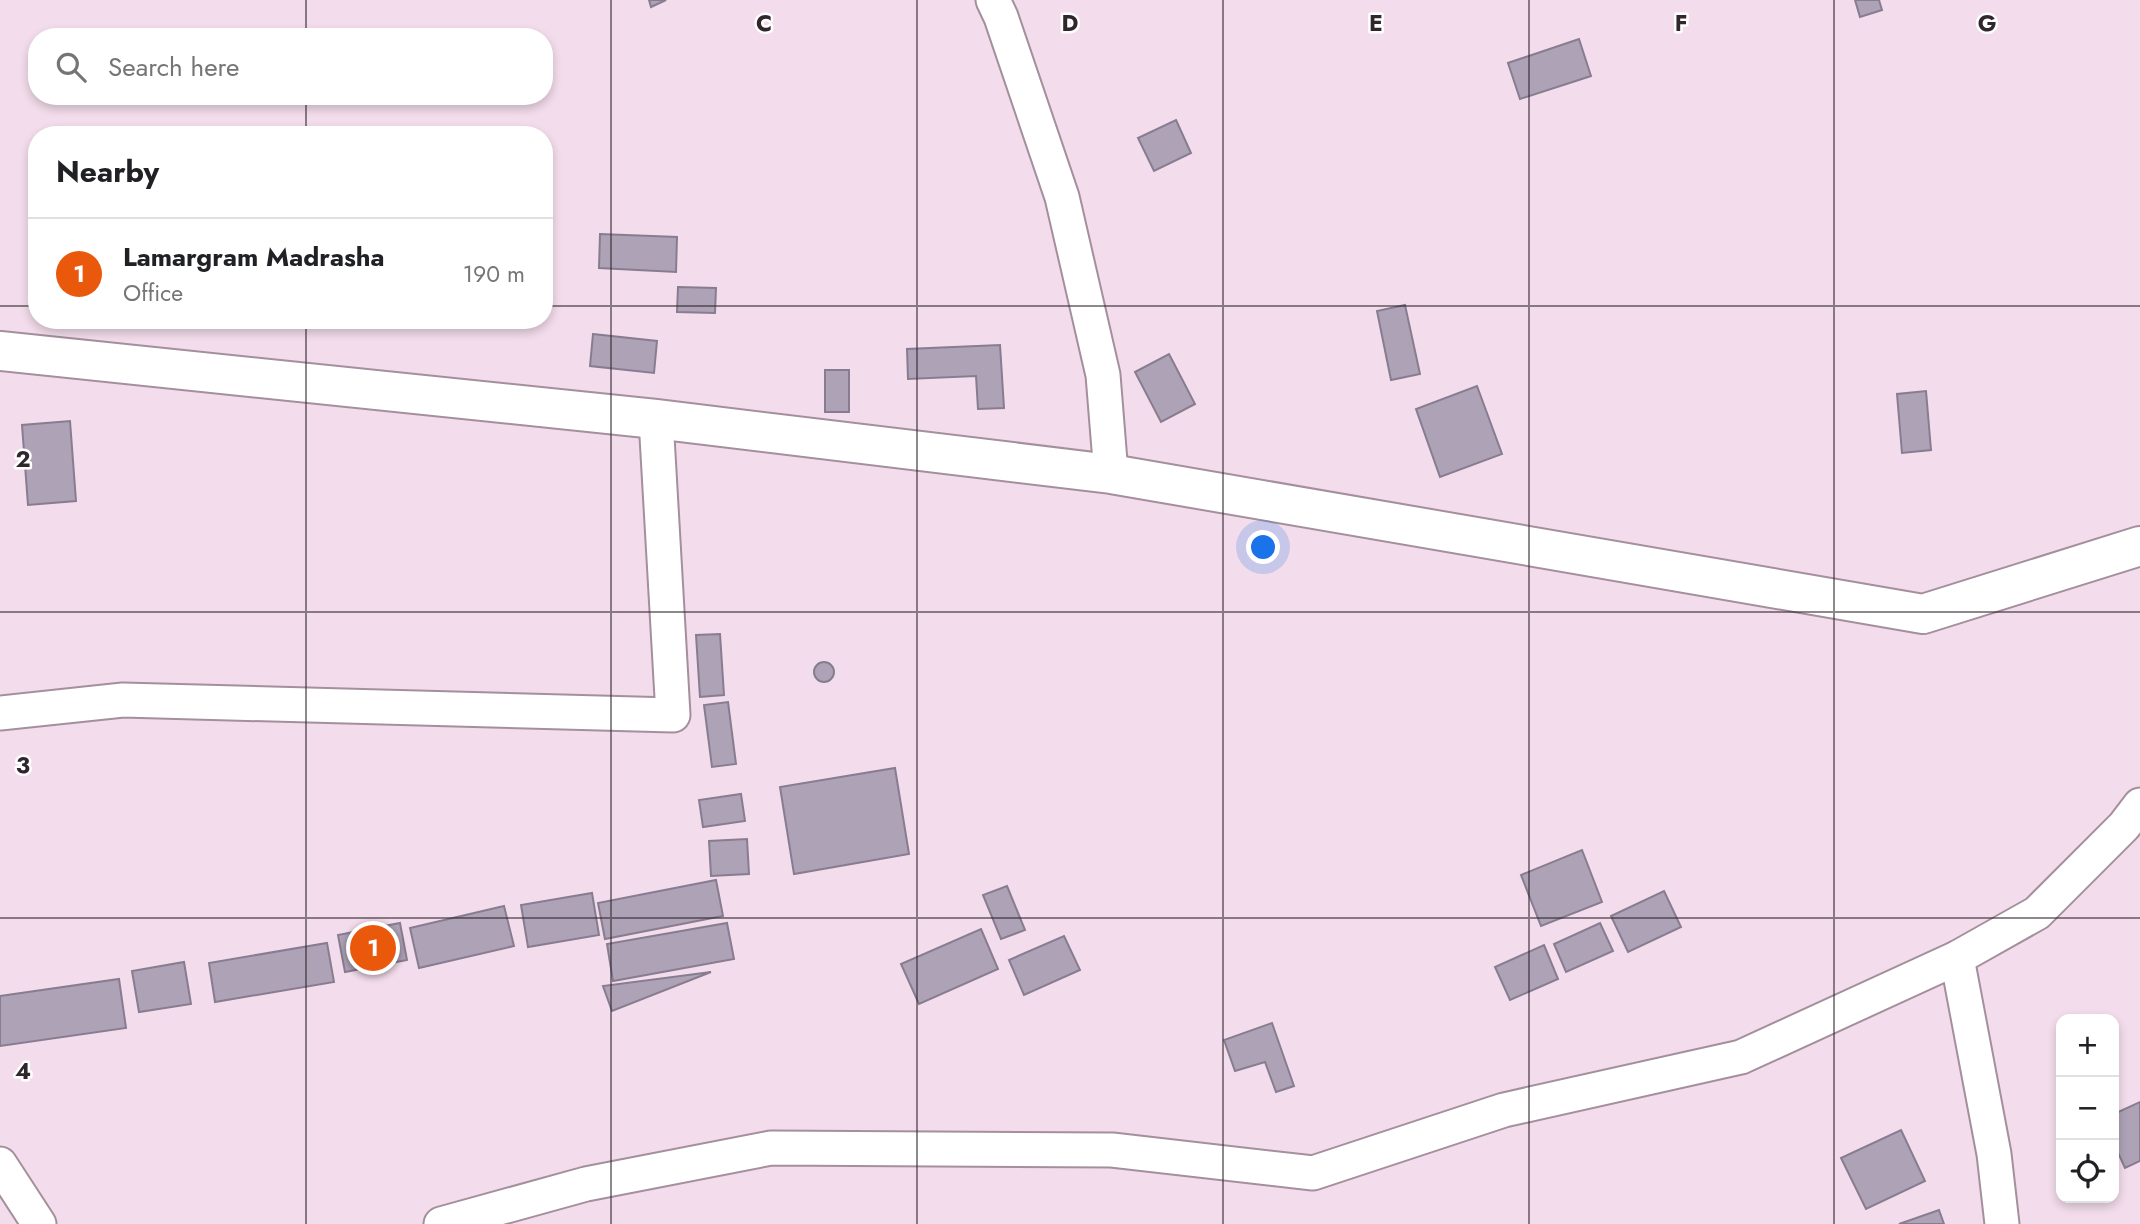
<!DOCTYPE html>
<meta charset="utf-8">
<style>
body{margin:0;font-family:Jost,sans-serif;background:#f2f2f2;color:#202124}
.controls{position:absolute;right:21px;bottom:21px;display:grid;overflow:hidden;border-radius:14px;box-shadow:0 4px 10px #0003}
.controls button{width:63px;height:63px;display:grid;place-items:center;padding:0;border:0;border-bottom:2px solid #e0e0e0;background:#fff;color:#202124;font:35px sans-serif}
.you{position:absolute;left:1264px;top:548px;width:24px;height:24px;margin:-18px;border:5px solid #fff;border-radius:50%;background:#1a73e8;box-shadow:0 0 0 10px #1a73e833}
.badge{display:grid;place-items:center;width:46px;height:46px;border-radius:50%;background:#ea580c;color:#fff;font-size:23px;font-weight:700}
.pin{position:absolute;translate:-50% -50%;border:4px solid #fff;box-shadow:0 2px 7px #0006}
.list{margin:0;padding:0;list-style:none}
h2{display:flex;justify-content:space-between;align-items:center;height:91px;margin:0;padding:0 28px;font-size:30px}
h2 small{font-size:23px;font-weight:400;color:#757577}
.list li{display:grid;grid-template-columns:46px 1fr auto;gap:21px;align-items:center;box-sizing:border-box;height:112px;padding:0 28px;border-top:2px solid #e0e0e0}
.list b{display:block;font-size:26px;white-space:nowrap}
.list p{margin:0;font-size:23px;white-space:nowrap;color:#757577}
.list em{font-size:23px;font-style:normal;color:#757577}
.icon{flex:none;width:38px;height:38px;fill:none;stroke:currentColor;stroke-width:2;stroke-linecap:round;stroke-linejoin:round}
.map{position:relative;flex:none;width:2140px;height:1224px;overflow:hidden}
.search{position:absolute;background:#fff;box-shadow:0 4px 10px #0003;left:28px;top:28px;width:525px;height:77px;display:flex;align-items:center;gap:18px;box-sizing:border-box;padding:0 24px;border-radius:28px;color:#757577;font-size:26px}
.panel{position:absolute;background:#fff;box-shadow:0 4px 10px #0003;left:28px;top:126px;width:525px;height:203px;border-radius:28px}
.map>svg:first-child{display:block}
.building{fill:#aea2b6;stroke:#887d90;stroke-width:2}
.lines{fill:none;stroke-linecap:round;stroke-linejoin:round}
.minor-casing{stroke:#a48f9d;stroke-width:37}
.tertiary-casing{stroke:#a48f9d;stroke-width:42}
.minor{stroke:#fff;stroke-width:33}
.tertiary{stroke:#fff;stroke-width:38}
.grid{fill:none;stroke:#2f272d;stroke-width:2;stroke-opacity:0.55}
.grid-label{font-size:23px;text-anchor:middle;font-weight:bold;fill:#2f272d;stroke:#fff;stroke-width:5;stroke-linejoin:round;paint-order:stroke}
</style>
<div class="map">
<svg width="2140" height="1224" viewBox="0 0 2140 1224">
<rect width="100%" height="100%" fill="#f3dceb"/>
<!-- building -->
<g class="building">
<polygon points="649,0 666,0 651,7"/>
<polygon points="1855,0 1879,0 1882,10 1860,17"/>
<polygon points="1579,39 1591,76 1520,99 1508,63"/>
<polygon points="1176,120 1191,153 1154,171 1138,138"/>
<polygon points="600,234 677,237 676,272 599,268"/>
<polygon points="678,287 716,288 715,313 677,312"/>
<polygon points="1405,305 1420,374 1391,380 1377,311"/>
<polygon points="593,334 657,341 654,373 590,366"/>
<polygon points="1000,345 1004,408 978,409 976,376 908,379 907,349"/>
<polygon points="1169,354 1195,404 1161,422 1135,372"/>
<rect x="825" y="370" width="24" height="42"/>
<polygon points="1477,386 1502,454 1440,477 1416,409"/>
<polygon points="1926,391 1931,450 1902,453 1897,394"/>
<polygon points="70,421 76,501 28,505 22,425"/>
<polygon points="720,634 724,695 700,697 696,635"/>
<circle cx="824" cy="672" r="10"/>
<polygon points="728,702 736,764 712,767 704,705"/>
<polygon points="895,768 909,854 794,874 780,787"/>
<polygon points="741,794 745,821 703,827 699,800"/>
<polygon points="747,839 749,874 711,876 709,841"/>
<polygon points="1582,850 1602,902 1541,926 1521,875"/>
<polygon points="716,880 723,916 605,939 598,903"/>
<polygon points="1007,886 1025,930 1001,939 983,895"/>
<polygon points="1664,891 1681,927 1628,952 1611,916"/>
<polygon points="592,893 599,935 528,947 521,905"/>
<polygon points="504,906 514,946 419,968 410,928"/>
<polygon points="400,923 407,960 345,972 338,935"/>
<polygon points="727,923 734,959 613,981 607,944"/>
<polygon points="1600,923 1613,951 1566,972 1554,944"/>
<polygon points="981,929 998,969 919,1004 901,964"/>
<polygon points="1064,936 1080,970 1024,995 1009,960"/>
<polygon points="327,943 334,982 215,1002 209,963"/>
<polygon points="1544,945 1558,979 1510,1000 1495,967"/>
<polygon points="184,962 191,1004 139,1012 132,971"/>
<polygon points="711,972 612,1011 603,986"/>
<polygon points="119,979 126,1028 0,1046 0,996"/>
<polygon points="1272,1023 1294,1086 1276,1092 1265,1062 1235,1071 1224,1040"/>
<polygon points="2140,1102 2140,1161 2125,1168 2114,1144 2114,1114"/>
<polygon points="1901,1130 1925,1181 1866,1209 1841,1158"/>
<polygon points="1939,1210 1944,1224 1899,1224"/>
</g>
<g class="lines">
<!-- minor casing -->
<g class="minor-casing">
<g id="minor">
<polyline points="993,0 1001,17 1062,197 1103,375 1111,474"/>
<polyline points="0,713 123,700 673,715 656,419"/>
<polyline points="1957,958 1994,1154 2002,1224"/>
<polyline points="0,1164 39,1224"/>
<polyline points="441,1224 586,1184 771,1148 1112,1150 1313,1173 1504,1110 1741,1057 1957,958 2037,913 2124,826 2140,805"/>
</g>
</g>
<!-- tertiary casing -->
<g class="tertiary-casing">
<polyline id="tertiary" points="0,351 656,419 1111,474 1923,614 2140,546"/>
</g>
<!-- minor -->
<use href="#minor" class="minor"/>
<!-- tertiary -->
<use href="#tertiary" class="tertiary"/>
</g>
<!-- grid -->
<path class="grid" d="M306,0v37M611,0v1224M917,0v1224M1223,0v1224M1529,0v1224M1834,0v1224M306,96v39M0,306h37M544,306h1596M306,320v904M0,612h2140M0,918h2140"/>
<g class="grid-label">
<text x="764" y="31">C</text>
<text x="1070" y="31">D</text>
<text x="1376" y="31">E</text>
<text x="1681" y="31">F</text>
<text x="1987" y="31">G</text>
<text x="23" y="467">2</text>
<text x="23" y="773">3</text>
<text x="23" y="1079">4</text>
</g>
</svg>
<div class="controls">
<button>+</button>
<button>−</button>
<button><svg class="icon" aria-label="locate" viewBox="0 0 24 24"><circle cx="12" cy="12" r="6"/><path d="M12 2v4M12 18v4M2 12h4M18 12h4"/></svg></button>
</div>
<div class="you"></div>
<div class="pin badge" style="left:373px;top:948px">1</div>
<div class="search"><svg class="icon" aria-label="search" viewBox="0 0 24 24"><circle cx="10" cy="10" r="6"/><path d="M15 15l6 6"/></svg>Search here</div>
<section class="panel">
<h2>Nearby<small></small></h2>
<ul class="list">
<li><span class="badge">1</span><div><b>Lamargram Madrasha</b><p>Office</p></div><em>190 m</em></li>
</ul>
</section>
</div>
